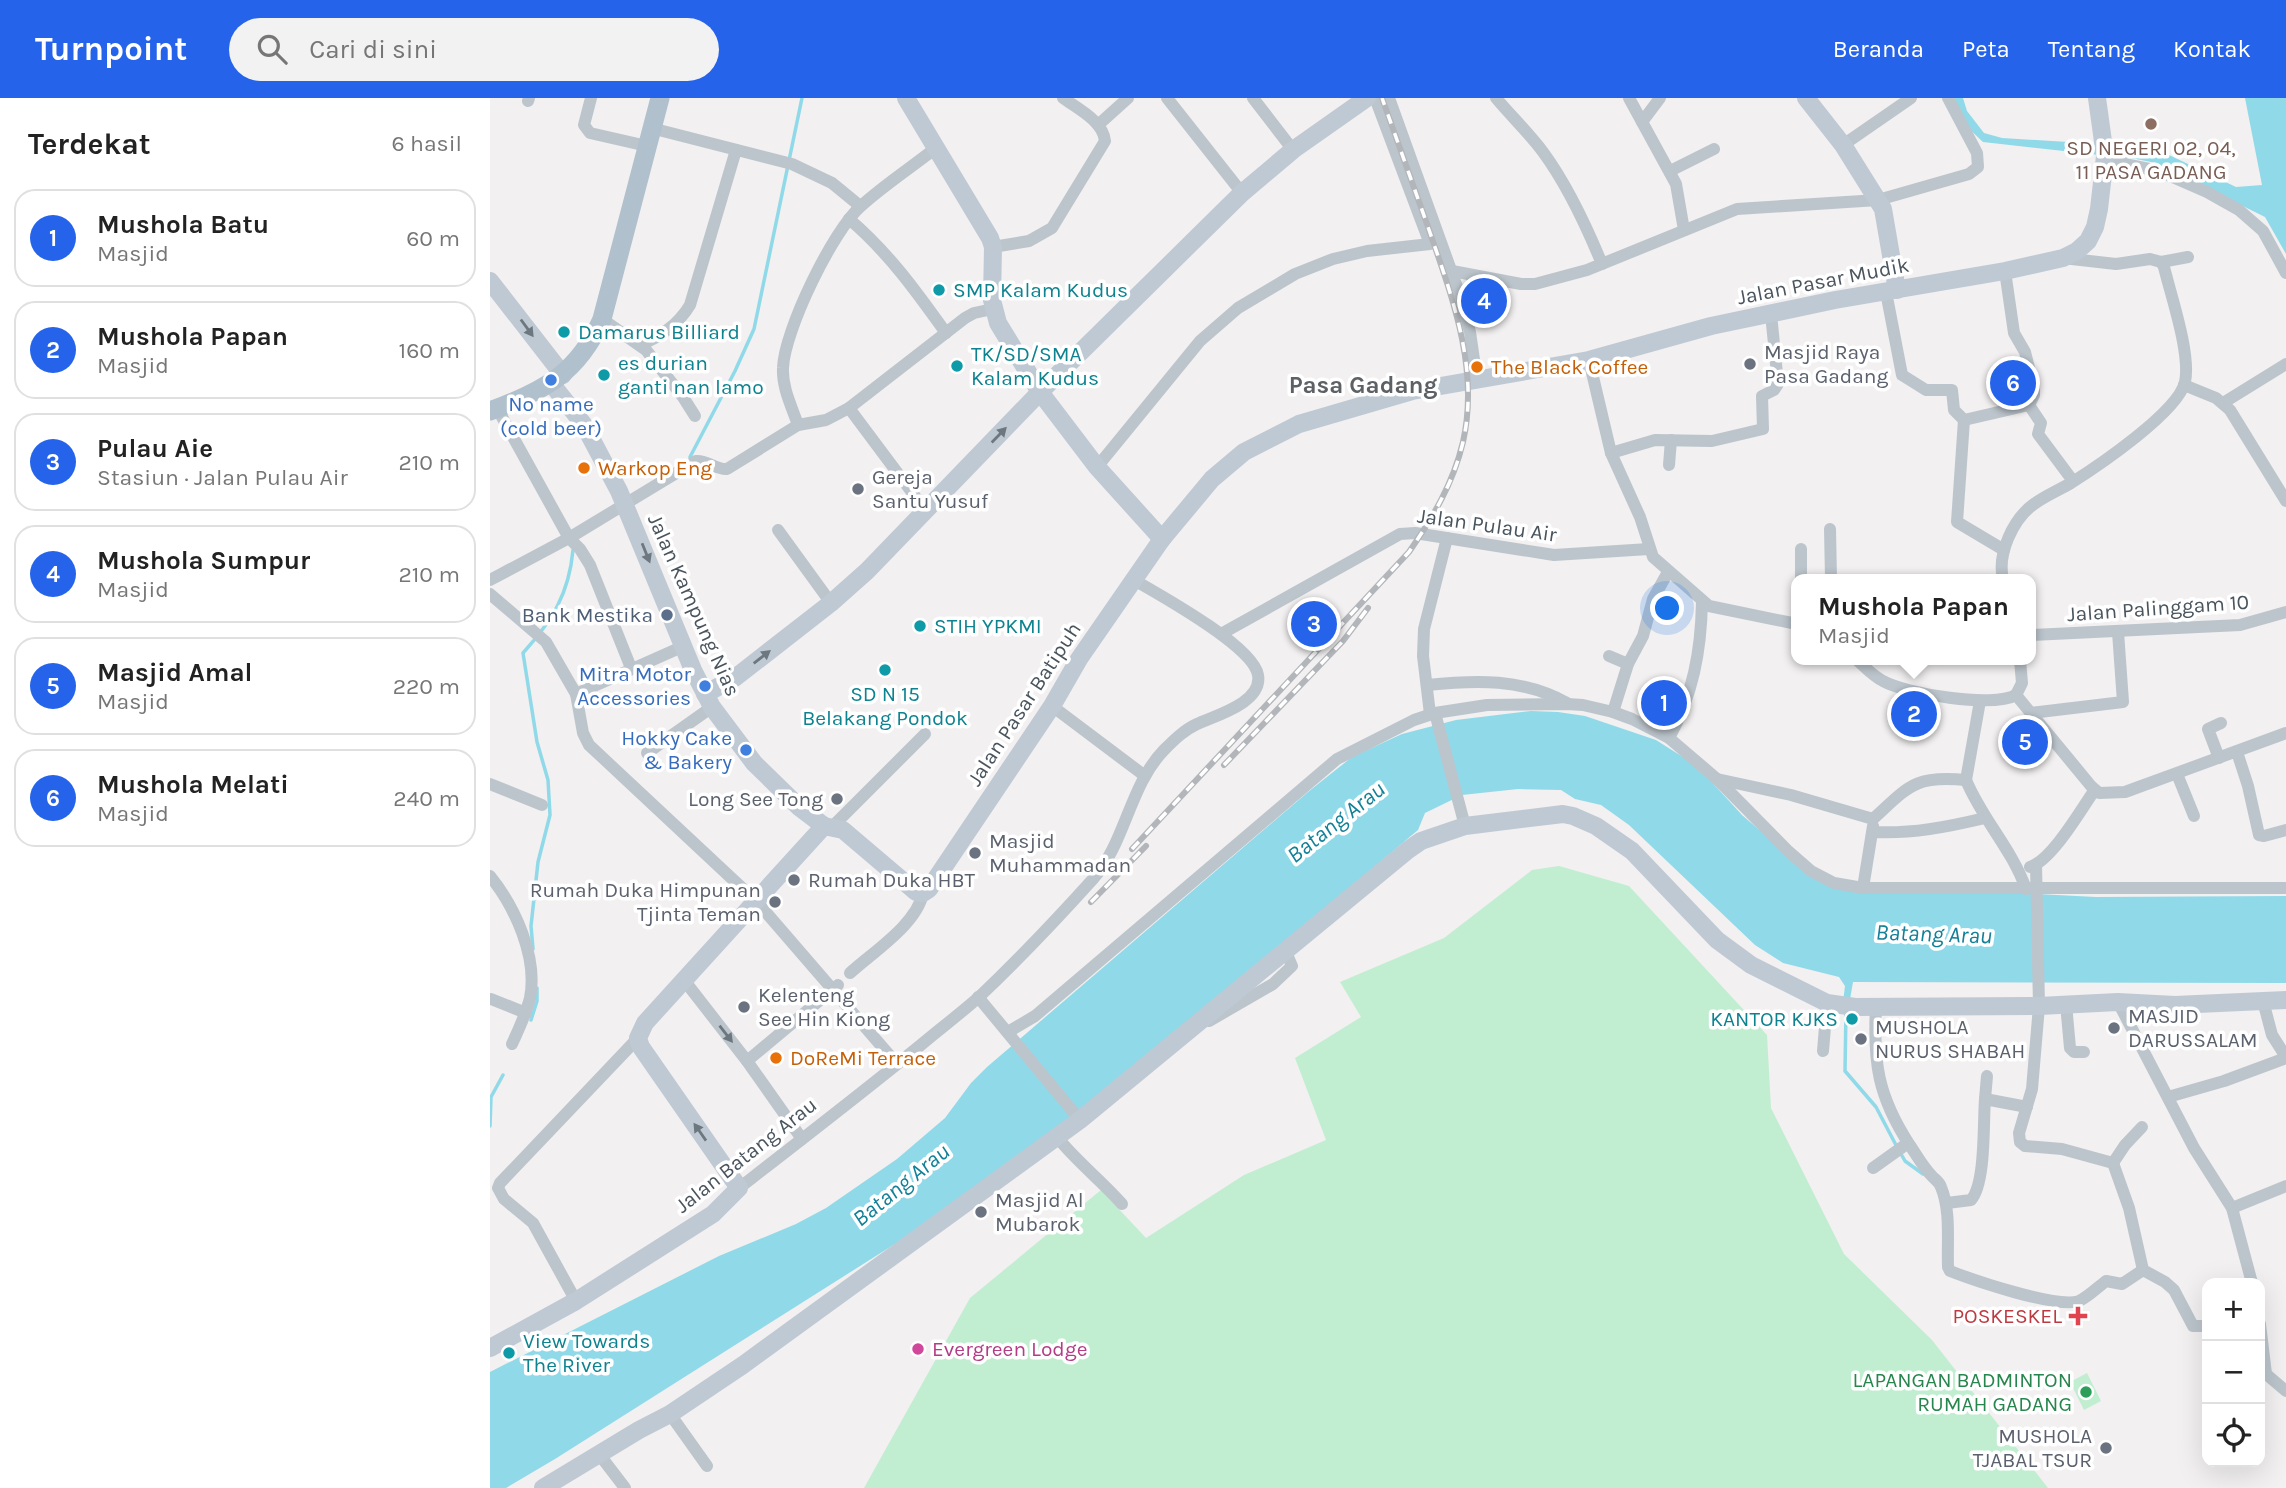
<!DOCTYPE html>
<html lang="id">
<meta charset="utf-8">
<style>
body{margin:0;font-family:Karla,sans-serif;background:#f2f2f2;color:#222}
.controls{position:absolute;right:21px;bottom:21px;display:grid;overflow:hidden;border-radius:14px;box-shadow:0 7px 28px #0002}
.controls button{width:63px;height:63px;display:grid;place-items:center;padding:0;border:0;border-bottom:2px solid #e0e0e0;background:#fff;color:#222;font:35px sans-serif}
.you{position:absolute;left:1178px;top:511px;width:24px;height:24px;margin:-18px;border:5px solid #fff;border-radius:50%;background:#1a73e8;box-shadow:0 0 0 10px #1a73e833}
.badge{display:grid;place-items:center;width:46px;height:46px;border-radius:50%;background:#2563eb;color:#fff;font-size:23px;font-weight:700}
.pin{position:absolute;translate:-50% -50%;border:4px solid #fff;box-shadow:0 2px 7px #0006}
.popup{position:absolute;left:1301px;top:476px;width:245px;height:91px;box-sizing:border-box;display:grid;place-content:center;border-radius:14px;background:#fff;filter:drop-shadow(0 2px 5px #0005);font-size:23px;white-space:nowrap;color:#767676}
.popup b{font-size:26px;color:#222}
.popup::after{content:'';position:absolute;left:50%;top:100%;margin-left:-14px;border:14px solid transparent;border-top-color:#fff}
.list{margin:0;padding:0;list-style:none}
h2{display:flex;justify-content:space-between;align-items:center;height:91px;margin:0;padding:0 28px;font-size:30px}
h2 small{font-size:23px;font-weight:400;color:#767676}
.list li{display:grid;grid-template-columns:46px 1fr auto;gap:21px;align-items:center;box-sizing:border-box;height:98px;margin:0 14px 14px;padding:0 14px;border:2px solid #e0e0e0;border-radius:21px}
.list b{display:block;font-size:26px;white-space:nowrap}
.list p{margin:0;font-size:23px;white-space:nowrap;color:#767676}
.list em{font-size:23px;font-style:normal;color:#767676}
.icon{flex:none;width:38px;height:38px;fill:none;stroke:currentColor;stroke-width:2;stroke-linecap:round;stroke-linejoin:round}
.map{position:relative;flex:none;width:1796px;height:1390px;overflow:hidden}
header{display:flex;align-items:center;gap:42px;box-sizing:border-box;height:98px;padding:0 35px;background:#2563eb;color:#fff}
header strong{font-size:33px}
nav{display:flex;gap:38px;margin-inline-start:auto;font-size:24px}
.search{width:490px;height:63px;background:#f2f2f2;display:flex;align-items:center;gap:18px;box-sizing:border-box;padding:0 24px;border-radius:38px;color:#767676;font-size:26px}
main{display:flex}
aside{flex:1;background:#fff}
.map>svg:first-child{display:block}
.green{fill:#c1eed1}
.water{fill:#90d9e9}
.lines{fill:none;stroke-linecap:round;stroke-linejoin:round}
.stream{stroke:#90d9e9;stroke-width:3.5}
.street{stroke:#bcc5cc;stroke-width:12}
.secondary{stroke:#bfc9d3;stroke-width:18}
.primary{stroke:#b1c0cd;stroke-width:19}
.rail-casing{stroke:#b2b6ba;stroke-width:6}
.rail{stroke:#fff;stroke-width:3.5;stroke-dasharray:10;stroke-linecap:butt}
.oneway{fill:#6c7780}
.oneway2{fill:#6c767e}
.education-dot{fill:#8d6e63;stroke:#fff;stroke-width:2.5}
.culture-dot{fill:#0f9aa8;stroke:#fff;stroke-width:2.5}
.worship-dot{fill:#6b7280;stroke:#fff;stroke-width:2.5}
.food-dot{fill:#e8710a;stroke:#fff;stroke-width:2.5}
.shop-dot{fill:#3f7fe0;stroke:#fff;stroke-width:2.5}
.service-dot{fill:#5c6f8a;stroke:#fff;stroke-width:2.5}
.health-dot{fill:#e0444e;stroke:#fff;stroke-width:2.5}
.hotel-dot{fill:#d1479c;stroke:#fff;stroke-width:2.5}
.leisure-dot{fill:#2e9e5b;stroke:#fff;stroke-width:2.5}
.labels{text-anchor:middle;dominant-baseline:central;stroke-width:7;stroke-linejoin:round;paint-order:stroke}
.education-label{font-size:21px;fill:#785e54;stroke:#fff}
.street-label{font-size:21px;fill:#49545d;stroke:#fff}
.culture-label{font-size:21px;fill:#0d838f;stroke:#fff;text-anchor:start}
.worship-label{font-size:21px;fill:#5b616d;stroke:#fff;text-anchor:start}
.food-label{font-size:21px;fill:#c56008;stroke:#fff;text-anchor:start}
.shop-label{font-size:21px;fill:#366cbe;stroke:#fff;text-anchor:end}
.service-label{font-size:21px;fill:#4e5e75;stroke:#fff;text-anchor:end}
.health-label{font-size:21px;fill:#be3a42;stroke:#fff;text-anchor:end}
.hotel-label{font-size:21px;fill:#b23c85;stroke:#fff;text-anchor:start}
.leisure-label{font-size:21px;fill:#27864d;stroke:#fff;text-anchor:end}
.water-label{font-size:23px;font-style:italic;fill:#128097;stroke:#fff}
.quarter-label{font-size:24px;font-weight:bold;fill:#5d6165;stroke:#fff}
</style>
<header>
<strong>Turnpoint</strong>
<div class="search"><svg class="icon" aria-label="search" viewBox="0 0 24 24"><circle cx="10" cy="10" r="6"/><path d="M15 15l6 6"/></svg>Cari di sini</div>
<nav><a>Beranda</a><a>Peta</a><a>Tentang</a><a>Kontak</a></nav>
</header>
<main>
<aside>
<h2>Terdekat<small>6 hasil</small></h2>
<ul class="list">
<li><span class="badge">1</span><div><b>Mushola Batu</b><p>Masjid</p></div><em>60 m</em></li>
<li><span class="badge">2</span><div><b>Mushola Papan</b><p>Masjid</p></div><em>160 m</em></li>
<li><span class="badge">3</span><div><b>Pulau Aie</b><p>Stasiun · Jalan Pulau Air</p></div><em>210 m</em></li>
<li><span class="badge">4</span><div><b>Mushola Sumpur</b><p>Masjid</p></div><em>210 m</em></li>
<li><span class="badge">5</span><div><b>Masjid Amal</b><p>Masjid</p></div><em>220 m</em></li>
<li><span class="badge">6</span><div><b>Mushola Melati</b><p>Masjid</p></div><em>240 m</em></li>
</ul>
</aside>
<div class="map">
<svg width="1796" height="1390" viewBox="0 0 1796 1390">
<rect width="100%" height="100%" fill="#f2f0f0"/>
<!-- green -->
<g class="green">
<polygon points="1069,768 1139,788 1277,937 1281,1010 1354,1156 1442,1242 1558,1390 374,1390 480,1200 611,1092 656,1140 754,1077 836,1042 805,960 871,919 850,884 954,840 1042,772"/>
<polygon points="1597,1275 1611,1303 1594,1312 1580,1284"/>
</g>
<!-- water -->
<g class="water">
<polygon points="1462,0 1473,0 1477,13 1494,35 1512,40 1643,48 1675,55 1746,89 1772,87 1755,0 1796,0 1796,156 1775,119 1666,65 1646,61 1493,44 1475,27"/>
<polygon points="1041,613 1068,614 1095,618 1166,642 1207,668 1252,717 1297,756 1336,785 1606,799 1796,798 1796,885 1363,884 1359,907 1353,904 1355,888 1349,879 1293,865 1265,847 1139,727 1111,707 1085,701 1071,692 1028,691 972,697 935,715 928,732 593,1014 408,1144 65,1361 16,1390 0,1390 0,1274 229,1158 306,1126 336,1110 407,1061 455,1020 481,985 497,969 818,694 862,659 912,636 966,622"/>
</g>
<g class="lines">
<!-- stream -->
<g class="stream">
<polyline points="200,359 245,273 264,231 312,0"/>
<path d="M43,851l-2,-23 7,-64 12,-47 -2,-35 -11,-38 -14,-89c29,-32 46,-59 50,-103"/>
<polyline points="1356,912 1355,973 1386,1009 1407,1049"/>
<polyline points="41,922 47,903 47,890"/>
<polyline points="0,1028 1,999 13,977"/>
<polyline points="1411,1056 1415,1063 1433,1076"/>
</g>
<!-- street -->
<g class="street">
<polyline points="101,0 94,27 100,35 157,48"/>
<polyline points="677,0 752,95"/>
<polyline points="763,0 803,52"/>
<polyline points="899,0 971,200 980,234 987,282"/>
<path d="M1006,0c15,18 33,35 47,54 25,34 43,73 59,112"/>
<polyline points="1139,0 1186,86 1194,132"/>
<polyline points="38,3 39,0"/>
<polyline points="1152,24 1170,0"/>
<polyline points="608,27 638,0"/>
<polyline points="161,30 302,66 342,85 370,108"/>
<polyline points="1353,47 1421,0"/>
<polyline points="1615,62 1669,73 1717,94 1749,112 1773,133 1796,175"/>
<polyline points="1180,73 1224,51"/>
<path d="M359,121c39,33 67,72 97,114"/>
<path d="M503,149l36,-6 23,-13 53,-87c-2,-20 -27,-32 -42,-43"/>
<polyline points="1671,164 1698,159"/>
<polyline points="962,173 1031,186 1045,186 1097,172 1247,111 1388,102 1479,76 1488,69 1487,55 1458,0"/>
<polyline points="1515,173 1524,235 1535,254 1544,289 1544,297 1539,307"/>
<polyline points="1396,194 1412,277 1436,292 1462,292 1464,312 1474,322 1467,424 1514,452"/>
<polyline points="112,221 156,252 193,299 205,318"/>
<path d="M150,247c21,-9 38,-20 50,-40l46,-155"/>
<polyline points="1099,262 1121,355 1150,419 1163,459 1219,508 1307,526"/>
<polyline points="1694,287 1726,300 1740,312 1796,403"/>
<polyline points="1733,305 1796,266"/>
<polyline points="7,310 79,440 90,451 100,467 141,570"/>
<polyline points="359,310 436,413"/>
<polyline points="1474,322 1539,307 1551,325 1548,336 1583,383"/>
<path d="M308,327c-6,-18 -16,-37 -15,-57 1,-37 50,-138 78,-162 23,-21 51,-39 76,-59"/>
<polyline points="1121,355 1165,342 1222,343 1273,331 1272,298 1284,292 1288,286 1281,216"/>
<polyline points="1179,367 1181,342"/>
<polyline points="607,369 710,243 748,210 805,176 843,161 877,153 940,146 885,0"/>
<polyline points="1340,431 1341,481"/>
<polyline points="288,432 341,505"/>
<polyline points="1311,481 1311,451"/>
<path d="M1513,481c-6,-25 10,-60 31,-75 11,-8 25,-14 37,-21 27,-17 107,-71 114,-101 6,-28 -14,-86 -21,-115l-3,-5 -11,-3 -34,5 -53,-6"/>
<path d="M0,482l79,-42 127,-77c12,-1 20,9 31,8l71,-44 28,-5 23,-12 116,-90 9,-5 19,-4"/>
<polyline points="0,496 56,544 86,596 93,635 99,647 267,804 407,966"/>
<polyline points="731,536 910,436 925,435 1064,457 1159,451"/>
<polyline points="1541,537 1750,527 1796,514"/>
<polyline points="1119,558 1138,566"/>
<path d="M1367,562c8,7 16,16 26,21 23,13 110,27 133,14"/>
<path d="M937,587c48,-5 96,-7 140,18"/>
<polyline points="86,596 194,548"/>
<polyline points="1526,597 1601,688 1609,695 1635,694 1796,635"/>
<polyline points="1526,597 1532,585 1530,562"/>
<polyline points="562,608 655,678"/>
<polyline points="1123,614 1138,566 1153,538 1163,501 1178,474"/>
<polyline points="945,615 975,728"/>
<polyline points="1541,615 1633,604 1628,534"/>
<polyline points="940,616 933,558 934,531 957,440"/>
<polyline points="1179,640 1227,681 1297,752 1321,773 1344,785 1373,790 1796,790"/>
<polyline points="1747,654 1758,688 1769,737 1774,738 1796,732"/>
<polyline points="157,655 222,609"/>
<polyline points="1729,660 1718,631 1731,625"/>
<polyline points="1687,676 1704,718"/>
<path d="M1227,681l74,16 82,24c36,-33 42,-44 93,-39l14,-79"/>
<path d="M1476,682c16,39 46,69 60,109"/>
<polyline points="0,686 52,707"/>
<polyline points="342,729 435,636"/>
<path d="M1383,734c39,2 74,-5 112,-14"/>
<polyline points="1546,767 1549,908 1542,991 1529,1035 1530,1044 1535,1048 1572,1051 1623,1065 1639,1110 1653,1172 1675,1184 1684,1192 1703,1228 1717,1228"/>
<path d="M1540,769c22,-7 50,-56 64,-76"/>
<path d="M0,778c25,31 48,81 40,122 -4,16 -11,31 -18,46"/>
<polyline points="1373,790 1383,728"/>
<path d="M360,875c23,-21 67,-49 73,-80"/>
<polyline points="194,882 257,963 312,1041"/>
<polyline points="488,899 590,1022"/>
<polyline points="1,901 36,915"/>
<polyline points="1773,903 1782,937 1796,959"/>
<polyline points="1628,904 1704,1050 1742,1110 1796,1088"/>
<polyline points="1576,906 1580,950 1584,954 1594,954"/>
<path d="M1386,908c-3,57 2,90 33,138 7,10 14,23 22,31 4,5 8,6 10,12 10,24 6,54 7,80l2,4c23,9 108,38 129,30 9,-4 19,-14 27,-20l16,3 21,-14"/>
<polyline points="719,923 783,886 802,868 796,854"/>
<path d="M518,934l27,-16 302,-257 77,-39 21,-7 52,-8 80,-1 16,1 30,7 19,7 37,19c24,-43 32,-87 33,-136"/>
<polyline points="1333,953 1337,905"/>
<polyline points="257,963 348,887"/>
<polyline points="1678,999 1734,983 1796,960"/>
<polyline points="1495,1001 1497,978"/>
<path d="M567,1039c20,25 44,43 65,67"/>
<polyline points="1623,1065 1635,1047 1652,1029"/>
<polyline points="1383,1070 1418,1045"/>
<path d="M249,1090c62,-48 123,-95 183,-144 19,-16 39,-31 57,-47 39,-37 78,-78 114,-118 33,-37 36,-93 71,-129 10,-10 20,-20 33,-26 17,-8 66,-21 61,-49 -5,-29 -98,-80 -124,-95"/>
<path d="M1457,1105l24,-3c15,-17 12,-77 14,-101l42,8"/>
<polyline points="1742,1110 1762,1185"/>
<polyline points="86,1203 43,1125 14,1101 8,1090 10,1085 148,940"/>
<polyline points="1770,1226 1776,1276 1796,1293"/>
<polyline points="180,1316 217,1368"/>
<polyline points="109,1356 135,1390"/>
</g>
<!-- secondary -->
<g class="secondary">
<polyline points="416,0 500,140 503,149 502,202 508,225 550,294 607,369 672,441"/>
<polyline points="1316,0 1353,47 1393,111 1407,192"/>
<polyline points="0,183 73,277"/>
<polyline points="61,285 94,327 129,393 203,572 222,609 264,665 309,709 334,728"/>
<polyline points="215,596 246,579 341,505 377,473 550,294 752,95 803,52 877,0"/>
<polyline points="334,728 353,732 426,794 433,795 439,791 562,608 589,561 672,441 722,381 754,354 809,326 922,293 1099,262 1221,228 1345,202 1515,173 1573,160 1587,153 1598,143 1605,129 1609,111 1615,58 1607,0"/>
<polyline points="0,1250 86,1203 223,1116 249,1090 151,949 148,940 155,925 334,728"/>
<polyline points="53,1390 149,1332 180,1316 253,1267 590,1022 918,752 931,743 975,728 1073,716 1083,718 1106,728 1142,753 1227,842 1261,867 1337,905 1365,909 1549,908 1628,904 1685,907 1796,902"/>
</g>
<!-- primary -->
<path class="primary" d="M0,313c54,-20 88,-38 112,-92l58,-221"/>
<!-- rail casing -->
<g class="rail-casing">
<g id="rail">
<polyline points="734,667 853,543 878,510"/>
<path d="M642,751l277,-297c24,-35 44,-68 54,-110 17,-75 -12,-148 -36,-218 -15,-42 -30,-84 -45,-126"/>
<polyline points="601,804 656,748"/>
</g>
</g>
<!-- rail -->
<use href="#rail" class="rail"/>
</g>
<!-- one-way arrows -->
<defs><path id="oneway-solid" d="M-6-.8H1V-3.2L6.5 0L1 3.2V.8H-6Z" transform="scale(1.75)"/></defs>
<g class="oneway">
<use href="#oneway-solid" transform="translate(37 230) rotate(54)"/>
<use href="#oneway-solid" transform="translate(509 337) rotate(-46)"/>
<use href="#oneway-solid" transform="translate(156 455) rotate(68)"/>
<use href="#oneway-solid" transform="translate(272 559) rotate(-38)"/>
<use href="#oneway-solid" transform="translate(210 1034) rotate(-125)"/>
</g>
<use class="oneway2" href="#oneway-solid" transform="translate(236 936) rotate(52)"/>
<!-- markers -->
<circle class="education-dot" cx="1661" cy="26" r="7"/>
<g class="culture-dot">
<circle cx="449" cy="192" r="7"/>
<circle cx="74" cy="234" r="7"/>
<circle cx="467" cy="268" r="7"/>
<circle cx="114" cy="277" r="7"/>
<circle cx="430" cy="528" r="7"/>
<circle cx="395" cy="572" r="7"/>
<circle cx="1362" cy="921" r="7"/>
<circle cx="19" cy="1255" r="7"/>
</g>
<g class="worship-dot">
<circle cx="1260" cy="266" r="7"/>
<circle cx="368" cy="391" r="7"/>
<circle cx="347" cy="701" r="7"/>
<circle cx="485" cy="755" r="7"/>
<circle cx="304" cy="782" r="7"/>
<circle cx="285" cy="804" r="7"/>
<circle cx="254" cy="909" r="7"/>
<circle cx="1624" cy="930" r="7"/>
<circle cx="1371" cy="941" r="7"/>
<circle cx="491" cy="1114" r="7"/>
<circle cx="1616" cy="1350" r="7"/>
</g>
<g class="food-dot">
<circle cx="987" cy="269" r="7"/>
<circle cx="94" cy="370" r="7"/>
<circle cx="286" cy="960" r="7"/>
</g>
<g class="shop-dot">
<circle cx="61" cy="282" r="7"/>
<circle cx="215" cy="588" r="7"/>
<circle cx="256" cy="652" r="7"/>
</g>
<circle class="service-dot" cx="177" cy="517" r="7"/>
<path class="health-dot" d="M1584.5 1207.5h7v7h7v7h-7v7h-7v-7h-7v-7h7z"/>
<circle class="hotel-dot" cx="428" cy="1251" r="7"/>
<circle class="leisure-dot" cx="1596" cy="1294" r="7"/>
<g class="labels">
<!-- education labels -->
<g class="education-label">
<text x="1661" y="50">SD NEGERI 02, 04,<tspan x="1661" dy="24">11 PASA GADANG</tspan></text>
</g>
<!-- street labels -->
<g class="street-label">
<text transform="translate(1333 183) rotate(-11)">Jalan Pasar Mudik</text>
<text transform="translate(997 427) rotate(8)">Jalan Pulau Air</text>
<text transform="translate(204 507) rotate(66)">Jalan Kampung Nias</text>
<text transform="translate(1668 510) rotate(-4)">Jalan Palinggam 10</text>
<text transform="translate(534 606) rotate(-57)">Jalan Pasar Batipuh</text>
<text transform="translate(256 1057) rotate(-38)">Jalan Batang Arau</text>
</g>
<!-- culture labels -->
<g class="culture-label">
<text x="463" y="192">SMP Kalam Kudus</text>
<text x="88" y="234">Damarus Billiard</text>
<text x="481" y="256">TK/SD/SMA<tspan x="481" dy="24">Kalam Kudus</tspan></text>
<text x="128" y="265">es durian<tspan x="128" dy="24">ganti nan lamo</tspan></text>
<text x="444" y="528">STIH YPKMI</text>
<text x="395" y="596" text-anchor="middle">SD N 15<tspan x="395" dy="24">Belakang Pondok</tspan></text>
<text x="1348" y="921" text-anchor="end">KANTOR KJKS</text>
<text x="33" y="1243">View Towards<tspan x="33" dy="24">The River</tspan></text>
</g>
<!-- worship labels -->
<g class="worship-label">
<text x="1274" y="254">Masjid Raya<tspan x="1274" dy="24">Pasa Gadang</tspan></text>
<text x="382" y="379">Gereja<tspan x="382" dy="24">Santu Yusuf</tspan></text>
<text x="333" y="701" text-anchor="end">Long See Tong</text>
<text x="499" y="743">Masjid<tspan x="499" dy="24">Muhammadan</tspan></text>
<text x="318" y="782">Rumah Duka HBT</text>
<text x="271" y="792" text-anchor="end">Rumah Duka Himpunan<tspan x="271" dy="24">Tjinta Teman</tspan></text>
<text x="268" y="897">Kelenteng<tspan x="268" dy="24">See Hin Kiong</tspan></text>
<text x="1638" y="918">MASJID<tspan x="1638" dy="24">DARUSSALAM</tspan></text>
<text x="1385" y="929">MUSHOLA<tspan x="1385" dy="24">NURUS SHABAH</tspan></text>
<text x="505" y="1102">Masjid Al<tspan x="505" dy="24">Mubarok</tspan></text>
<text x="1602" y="1338" text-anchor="end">MUSHOLA<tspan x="1602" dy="24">TJABAL TSUR</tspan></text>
</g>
<!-- food labels -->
<g class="food-label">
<text x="1001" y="269">The Black Coffee</text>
<text x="108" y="370">Warkop Eng</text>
<text x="300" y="960">DoReMi Terrace</text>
</g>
<!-- shop labels -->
<g class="shop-label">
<text x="61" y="306" text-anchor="middle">No name<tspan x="61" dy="24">(cold beer)</tspan></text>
<text x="201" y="576">Mitra Motor<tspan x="201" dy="24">Accessories</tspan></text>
<text x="242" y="640">Hokky Cake<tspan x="242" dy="24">&amp; Bakery</tspan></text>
</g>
<!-- service labels -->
<g class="service-label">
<text x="163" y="517">Bank Mestika</text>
</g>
<!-- health labels -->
<g class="health-label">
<text x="1572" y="1218">POSKESKEL</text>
</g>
<!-- hotel labels -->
<g class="hotel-label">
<text x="442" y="1251">Evergreen Lodge</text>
</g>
<!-- leisure labels -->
<g class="leisure-label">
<text x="1582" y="1282">LAPANGAN BADMINTON<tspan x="1582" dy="24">RUMAH GADANG</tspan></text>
</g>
<!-- water labels -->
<g class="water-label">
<text transform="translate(846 724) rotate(-38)">Batang Arau</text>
<text transform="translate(1444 836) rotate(2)">Batang Arau</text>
<text transform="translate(411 1087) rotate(-39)">Batang Arau</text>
</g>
<!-- quarter labels -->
<g class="quarter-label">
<text x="873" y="287">Pasa Gadang</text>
</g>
</g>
</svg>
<div class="controls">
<button>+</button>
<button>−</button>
<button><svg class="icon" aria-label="locate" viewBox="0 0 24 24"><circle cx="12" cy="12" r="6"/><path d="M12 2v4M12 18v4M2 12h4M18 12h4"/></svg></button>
</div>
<div class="you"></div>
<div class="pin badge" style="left:1174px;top:605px">1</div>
<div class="pin badge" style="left:1424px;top:616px">2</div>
<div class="popup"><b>Mushola Papan</b>Masjid</div>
<div class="pin badge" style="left:824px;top:526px">3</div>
<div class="pin badge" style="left:994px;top:203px">4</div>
<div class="pin badge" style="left:1535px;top:644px">5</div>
<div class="pin badge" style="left:1523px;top:285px">6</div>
</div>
</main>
